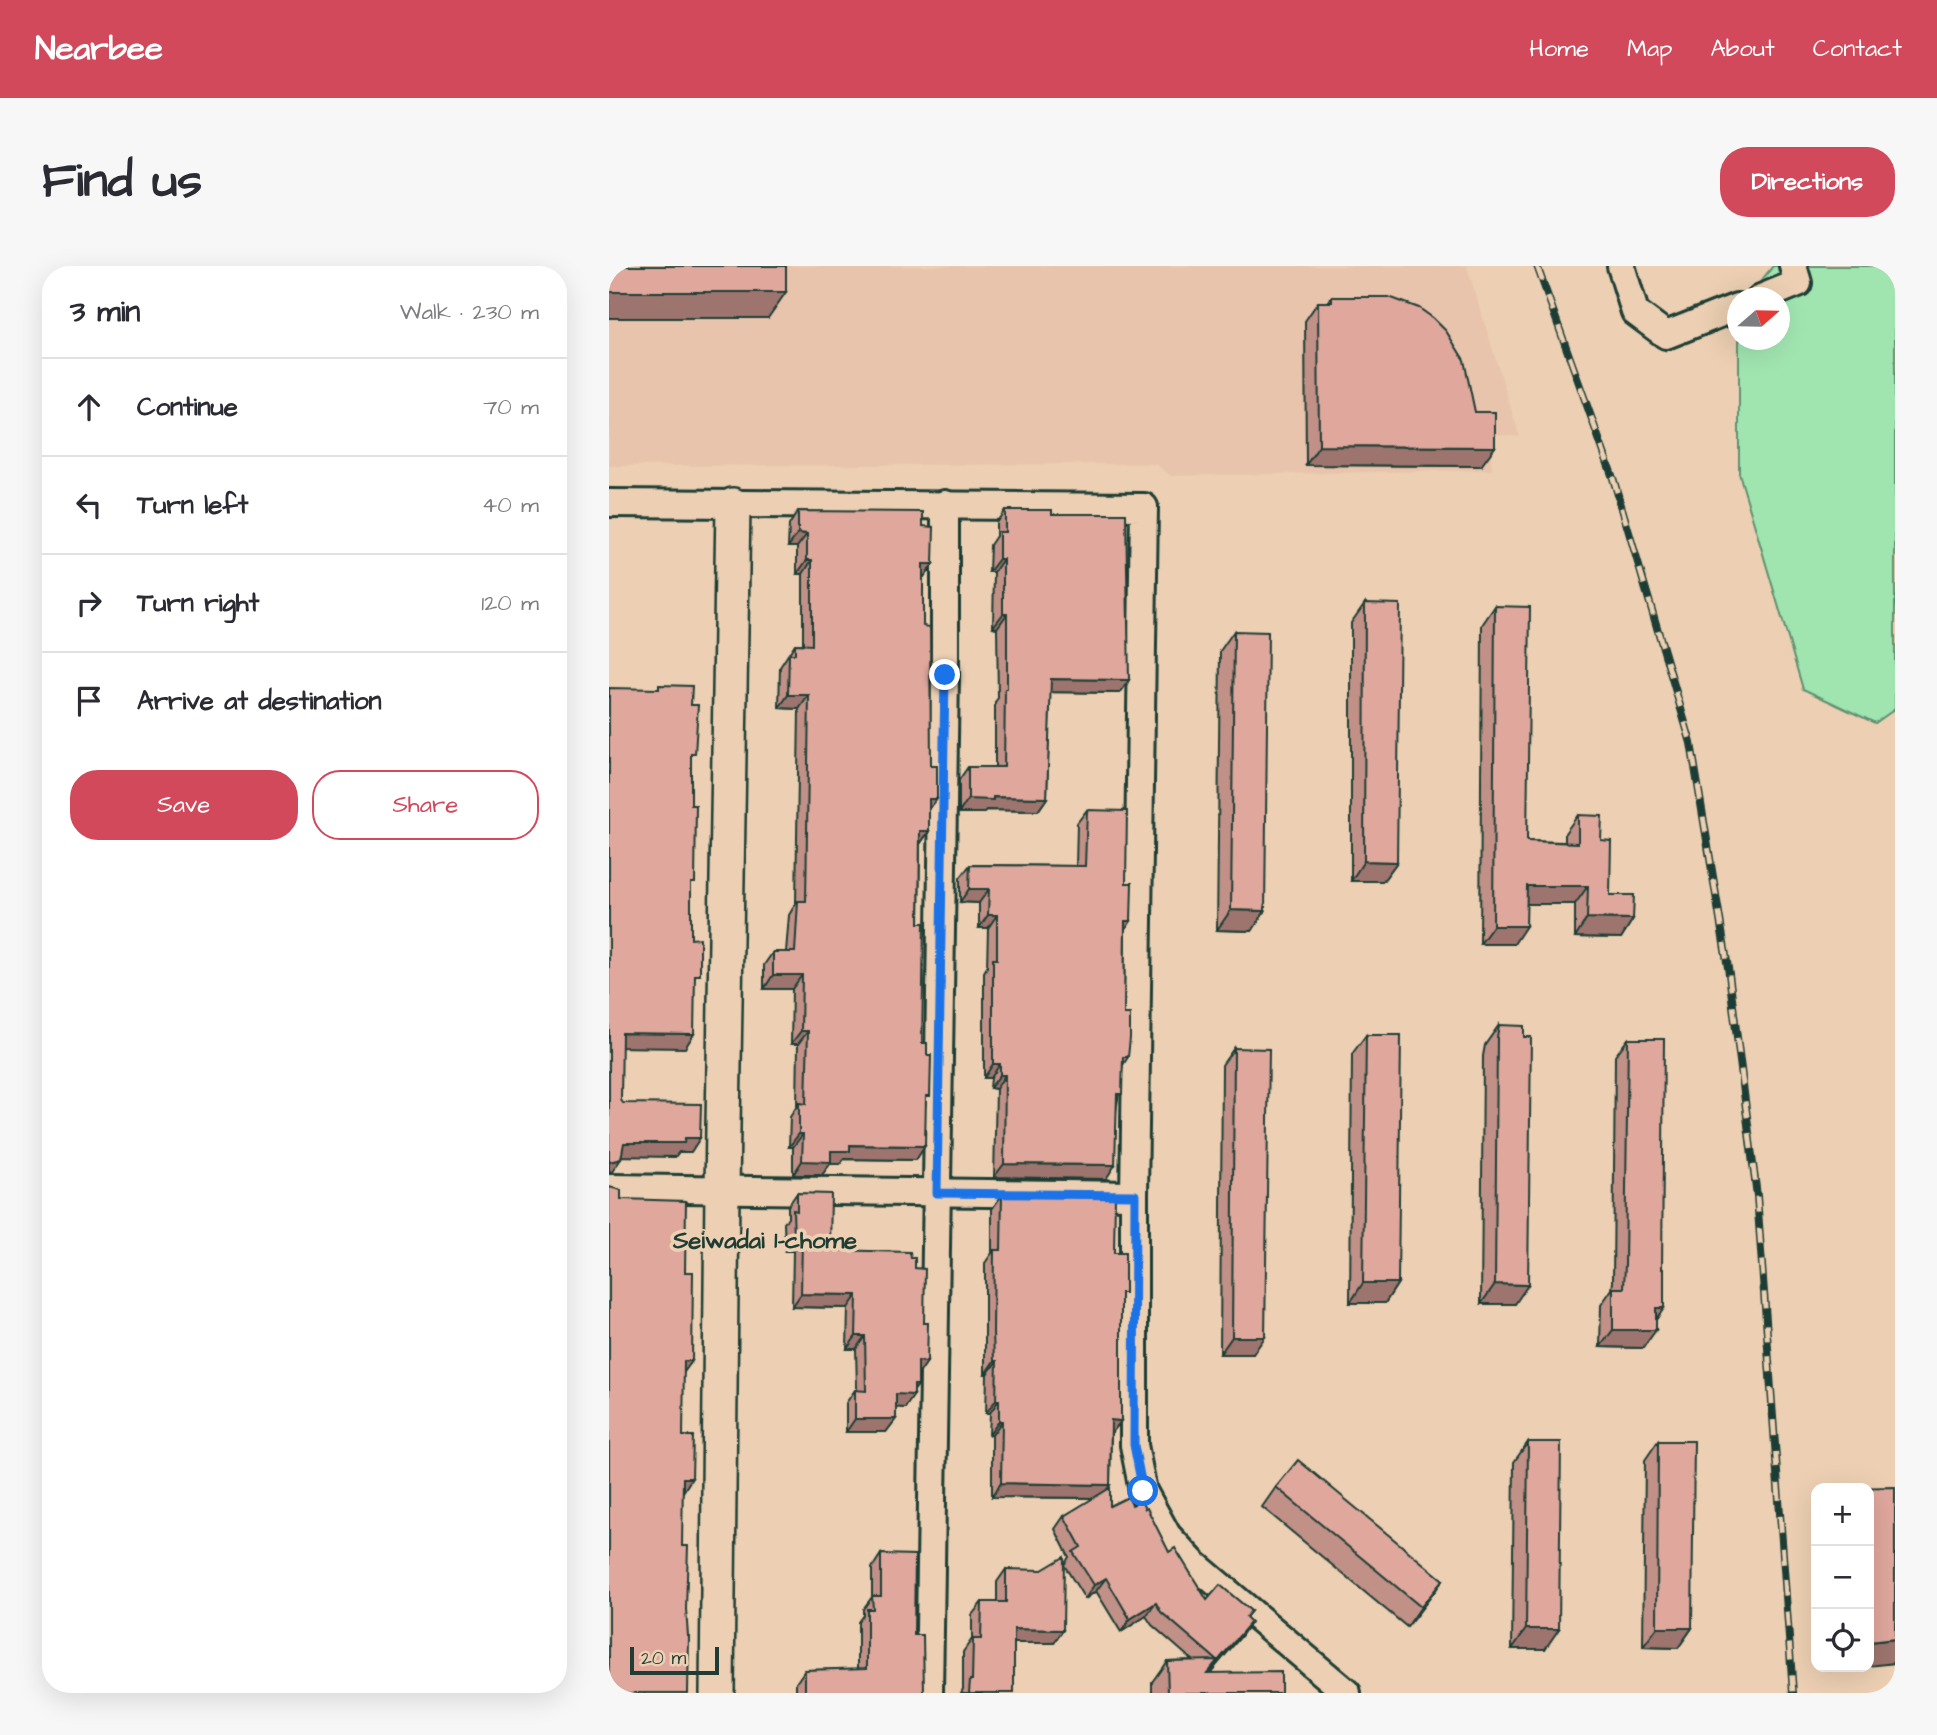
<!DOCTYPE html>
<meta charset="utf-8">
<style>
body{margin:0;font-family:"Architects Daughter",sans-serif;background:#f7f7f7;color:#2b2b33}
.controls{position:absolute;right:21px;bottom:21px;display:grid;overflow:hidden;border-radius:14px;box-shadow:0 7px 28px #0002}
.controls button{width:63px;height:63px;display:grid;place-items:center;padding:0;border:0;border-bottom:2px solid #e1e1e2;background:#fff;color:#2b2b33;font:35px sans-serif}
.compass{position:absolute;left:1118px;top:21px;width:63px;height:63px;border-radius:50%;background:#fff;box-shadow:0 7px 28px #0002;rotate:70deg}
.scale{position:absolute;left:21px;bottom:18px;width:89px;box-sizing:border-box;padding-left:7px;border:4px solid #1f3d34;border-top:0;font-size:19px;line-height:24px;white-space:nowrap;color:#1f3d34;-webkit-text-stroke:5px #edd0b3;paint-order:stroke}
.stop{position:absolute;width:21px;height:21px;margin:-16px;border:5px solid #1a73e8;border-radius:50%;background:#fff}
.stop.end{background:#1a73e8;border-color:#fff;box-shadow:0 2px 7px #0008}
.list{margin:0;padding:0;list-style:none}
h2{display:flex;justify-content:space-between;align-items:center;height:91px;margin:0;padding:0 28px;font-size:30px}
h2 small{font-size:23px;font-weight:400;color:#7c7c81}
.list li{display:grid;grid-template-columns:46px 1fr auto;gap:21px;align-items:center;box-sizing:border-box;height:98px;padding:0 28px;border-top:2px solid #e1e1e2}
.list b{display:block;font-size:26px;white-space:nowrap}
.list em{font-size:23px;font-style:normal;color:#7c7c81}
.actions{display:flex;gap:14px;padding:21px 28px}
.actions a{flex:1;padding:16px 0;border:2px solid #d1495b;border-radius:28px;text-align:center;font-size:24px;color:#d1495b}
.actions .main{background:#d1495b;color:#fff}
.icon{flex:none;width:38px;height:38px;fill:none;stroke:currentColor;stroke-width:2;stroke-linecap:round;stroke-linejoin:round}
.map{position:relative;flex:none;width:1286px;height:1427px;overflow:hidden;border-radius:28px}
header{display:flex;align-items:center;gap:42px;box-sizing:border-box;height:98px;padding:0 35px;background:#d1495b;color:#fff}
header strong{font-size:33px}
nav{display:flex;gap:38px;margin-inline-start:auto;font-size:24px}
.intro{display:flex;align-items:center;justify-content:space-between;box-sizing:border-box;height:168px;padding:0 42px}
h1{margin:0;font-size:49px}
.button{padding:18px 32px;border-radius:28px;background:#d1495b;color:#fff;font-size:24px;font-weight:700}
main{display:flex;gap:42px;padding:0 42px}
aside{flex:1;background:#fff;border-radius:28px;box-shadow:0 7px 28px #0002}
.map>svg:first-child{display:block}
.built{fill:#e9c4ac}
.green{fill:#a0e4b0;stroke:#609072;stroke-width:2}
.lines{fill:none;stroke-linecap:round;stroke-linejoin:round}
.minor-casing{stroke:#1f3d34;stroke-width:32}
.tertiary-casing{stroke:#1f3d34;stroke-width:38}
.minor{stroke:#edd0b3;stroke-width:26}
.tertiary{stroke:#edd0b3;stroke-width:33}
.rail-casing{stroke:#1f3d34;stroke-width:8}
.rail{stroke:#edd0b3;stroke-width:5;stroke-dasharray:16;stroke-linecap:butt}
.wall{fill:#c19087;stroke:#1f3d34;stroke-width:2}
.shaded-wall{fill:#9d756e;stroke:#1f3d34;stroke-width:2}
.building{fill:#e0a79d;stroke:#1f3d34;stroke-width:2}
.route{stroke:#1a73e8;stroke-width:9}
.labels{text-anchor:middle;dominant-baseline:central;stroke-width:7;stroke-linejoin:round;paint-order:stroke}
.neighbourhood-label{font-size:24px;font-weight:bold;fill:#1f3d34;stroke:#edd0b3}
</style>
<header>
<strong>Nearbee</strong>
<nav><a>Home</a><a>Map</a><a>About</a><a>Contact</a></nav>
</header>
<div class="intro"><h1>Find us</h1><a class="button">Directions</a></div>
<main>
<aside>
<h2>3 min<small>Walk · 230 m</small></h2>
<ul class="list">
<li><svg class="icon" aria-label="ahead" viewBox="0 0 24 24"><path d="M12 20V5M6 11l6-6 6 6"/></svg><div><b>Continue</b></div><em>70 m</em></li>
<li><svg class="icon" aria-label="left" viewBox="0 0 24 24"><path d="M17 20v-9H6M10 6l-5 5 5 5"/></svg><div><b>Turn left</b></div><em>40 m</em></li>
<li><svg class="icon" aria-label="right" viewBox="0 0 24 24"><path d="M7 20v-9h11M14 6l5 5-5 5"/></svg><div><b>Turn right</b></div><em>120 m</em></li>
<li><svg class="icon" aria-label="arrive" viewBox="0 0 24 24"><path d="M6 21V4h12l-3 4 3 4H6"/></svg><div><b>Arrive at destination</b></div></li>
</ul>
<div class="actions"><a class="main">Save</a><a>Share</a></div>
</aside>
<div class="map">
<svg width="1286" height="1427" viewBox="0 0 1286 1427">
<rect width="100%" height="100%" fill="#edd0b3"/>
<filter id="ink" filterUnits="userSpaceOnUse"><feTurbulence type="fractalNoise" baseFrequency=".0143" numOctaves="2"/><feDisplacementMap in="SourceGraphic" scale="14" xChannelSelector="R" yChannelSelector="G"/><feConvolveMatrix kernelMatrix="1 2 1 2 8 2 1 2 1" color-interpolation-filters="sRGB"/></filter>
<g filter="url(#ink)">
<!-- built -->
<polygon class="built" points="0,0 858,0 911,171 881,168 883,204 562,210 546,198 0,200"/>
<!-- green -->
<polygon class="green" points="1164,0 1286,0 1286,443 1266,457 1194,423 1130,207 1130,74 1170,74 1170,32 1139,31"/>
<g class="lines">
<!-- minor casing -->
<g class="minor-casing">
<g id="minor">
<polyline points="1012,0 1026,46 1057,69 1128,41"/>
<polyline points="1152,32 1189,17 1184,0"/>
<polyline points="0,237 535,241 525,929 525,1179 534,1225 558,1269 584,1297 738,1427"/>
<polyline points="0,922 525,929"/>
<polyline points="320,1427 336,409 336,238"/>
</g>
</g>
<!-- tertiary casing -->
<g class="tertiary-casing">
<polyline id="tertiary" points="108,1427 113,923 124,239"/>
</g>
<!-- minor -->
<use href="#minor" class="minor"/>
<!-- tertiary -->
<use href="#tertiary" class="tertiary"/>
<!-- rail casing -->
<g class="rail-casing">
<polyline id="rail" points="928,0 1004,212 1082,477 1120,708 1148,930 1184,1427"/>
</g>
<!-- rail -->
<use href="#rail" class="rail"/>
</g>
<!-- wall -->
<g class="wall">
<polygon points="723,31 872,200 697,199 696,55 709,36 719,36"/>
<polygon points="396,244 443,248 520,414 511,427 441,426 438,532 429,545 377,544 375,547 350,547 350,514 359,501 386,501 386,436 389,432 388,362 384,361 385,306 380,306 381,279 387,270 387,257"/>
<polygon points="189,245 314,260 324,298 314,311 314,360 322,500 328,533 320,543 320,565 311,578 310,657 313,777 317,836 307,894 235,893 231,898 221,898 213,909 184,909 184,881 180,881 181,851 188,840 189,778 182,778 183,723 155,723 155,699 164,686 177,686 180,649 187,637 190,443 170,442 171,401 186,378 194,378 194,308 188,308 188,281 179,281 180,259"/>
<polygon points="756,337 788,596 774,615 742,615 742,357"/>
<polygon points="886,340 918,575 956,576 956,567 969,549 992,574 1001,629 1024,653 1012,672 966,671 966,638 918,638 905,678 871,678 873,359"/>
<polygon points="625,365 656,645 643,665 608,664 611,385"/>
<polygon points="478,544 516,665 515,748 519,791 514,799 497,913 385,911 387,823 381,822 382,812 375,812 375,706 378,701 379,662 370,662 370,637 351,636 351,612 361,599 467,600 468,557"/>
<polygon points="890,759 906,1038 872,1038 874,790 876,779"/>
<polygon points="757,769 789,1017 776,1037 741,1037 743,788"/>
<polygon points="1019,773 1053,1003 1055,1042 1047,1054 1034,1082 991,1081 992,1039 1003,1023 1004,1016 1006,790"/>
<polygon points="625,782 644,1088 611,1088 613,799"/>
<polygon points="188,927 221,984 309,1109 305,1123 296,1142 287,1141 287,1153 277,1166 237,1166 237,1137 246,1124 248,1124 247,1083 238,1083 239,1042 183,1041 184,985 176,985 175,957 179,952 179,940"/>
<polygon points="393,929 505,987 512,1032 512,1155 502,1168 501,1219 497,1225 501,1240 523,1239 598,1334 642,1345 637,1351 633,1369 601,1407 672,1427 543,1427 543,1416 558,1395 583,1394 543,1359 537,1350 512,1366 487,1325 476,1333 455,1299 460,1291 446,1263 455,1250 485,1232 383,1231 383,1169 380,1169 381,1147 377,1147 378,1108 376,1108 376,997 383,987 383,943"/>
<polygon points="1049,1175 1083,1362 1069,1382 1034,1381 1036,1194"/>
<polygon points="919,1176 936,1383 903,1383 905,1196"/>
<polygon points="667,1221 834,1314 820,1333 798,1361 653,1241"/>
<polygon points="272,1288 305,1369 315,1427 187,1427 187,1417 196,1404 249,1403 249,1356 254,1349 254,1343 263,1331 263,1302"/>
<polygon points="397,1303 454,1364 445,1377 405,1377 405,1427 352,1427 354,1423 354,1386 363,1373 363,1349 373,1336 388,1336 388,1316"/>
</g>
<!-- shaded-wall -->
<g class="shaded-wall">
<polygon points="0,26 177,26 159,52 0,52"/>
<polygon points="710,180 886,181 872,200 697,199"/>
<polygon points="189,267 198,268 188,281 179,281"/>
<polygon points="390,293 394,293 385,306 380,306"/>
<polygon points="198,294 203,294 194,308 188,308"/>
<polygon points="314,298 324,298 315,311 305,311"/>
<polygon points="394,348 398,348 388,362 384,361"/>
<polygon points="442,413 520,414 511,427 432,426"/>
<polygon points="179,429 200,429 190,443 170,442"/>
<polygon points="384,531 438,532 429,545 377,544 375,547 350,547 359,533"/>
<polygon points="320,533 328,533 318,546"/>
<polygon points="311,565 320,565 311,578"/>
<polygon points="755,595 788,596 774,615 742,615"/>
<polygon points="918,620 979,620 966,638 905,638"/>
<polygon points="360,623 380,623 370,637 351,636"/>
<polygon points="622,644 656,645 643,665 608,664"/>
<polygon points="379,649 388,649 379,662 370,662"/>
<polygon points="978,652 1024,653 1012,672 966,671"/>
<polygon points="516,655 522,655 513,669"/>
<polygon points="884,660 917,660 905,678 871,678"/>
<polygon points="164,709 193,709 183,723 155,723"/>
<polygon points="192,765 199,765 189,778 182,778"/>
<polygon points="13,767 85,768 76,782 3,781"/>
<polygon points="384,798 391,798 382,812 375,812"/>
<polygon points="391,809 396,809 387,823 381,822"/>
<polygon points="190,868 194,868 184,881 180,881"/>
<polygon points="76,872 91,872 82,886 70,886 66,891 5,890 15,877"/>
<polygon points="241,879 316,880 307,894 235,893 231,898 221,898 213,909 184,909 193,895"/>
<polygon points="12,893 3,906 0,907 0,896"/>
<polygon points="395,898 506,899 497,913 385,911"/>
<polygon points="185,972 193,972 184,985 176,985"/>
<polygon points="754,1017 789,1017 776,1037 741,1037"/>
<polygon points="886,1018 919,1019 906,1038 872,1038"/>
<polygon points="192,1028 248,1029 239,1042 183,1041"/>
<polygon points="1047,1042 1055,1042 1042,1060"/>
<polygon points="1004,1064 1047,1064 1034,1082 991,1081"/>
<polygon points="247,1070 256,1070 247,1083 238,1083"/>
<polygon points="623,1071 656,1071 644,1088 611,1088"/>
<polygon points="75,1095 83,1095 73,1109"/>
<polygon points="309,1095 318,1096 309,1109"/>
<polygon points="385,1095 388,1095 378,1108 376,1108"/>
<polygon points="305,1119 309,1119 302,1129 305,1129 296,1142 278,1141 287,1128"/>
<polygon points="387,1134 390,1134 381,1147 377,1147"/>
<polygon points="246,1153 287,1153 277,1166 237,1166"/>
<polygon points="502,1154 512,1155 502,1168 492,1168"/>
<polygon points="390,1155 393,1155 383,1169 380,1169"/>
<polygon points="74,1212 83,1212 74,1226"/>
<polygon points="392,1217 501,1219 492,1232 383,1231"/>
<polygon points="497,1312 487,1325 476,1333 485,1319"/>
<polygon points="834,1314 820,1333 798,1361 812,1341"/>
<polygon points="547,1337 537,1350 512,1366 521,1353"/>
<polygon points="642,1356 633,1369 600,1408 609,1395"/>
<polygon points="1048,1362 1083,1362 1069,1382 1034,1381"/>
<polygon points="405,1363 454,1364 445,1377 396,1377"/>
<polygon points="917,1363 950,1363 936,1383 903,1383"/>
<polygon points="1286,1373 1286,1397 1260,1400 1260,1376"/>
<polygon points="1224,1401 1251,1401 1222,1404"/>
</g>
<!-- building -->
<g class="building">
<rect x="0" y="0" width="177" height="26"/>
<polygon points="723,31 780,31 810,42 824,52 837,65 855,94 866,146 886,146 886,181 710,180 709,36 723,36"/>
<polygon points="396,244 443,244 443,248 517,248 520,414 442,413 438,532 384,531 384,534 359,533 359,501 395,501 396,423 398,423 398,348 394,348 394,293 390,293 390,266 396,266"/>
<polygon points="189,245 314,246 314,260 325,261 324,298 314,298 314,360 321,361 322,500 328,500 328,533 320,533 320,565 311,565 310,657 315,657 313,777 318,777 318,789 322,789 321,830 317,830 316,880 241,879 241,885 222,885 222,896 193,895 194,868 190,868 190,837 197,838 199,765 192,765 193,709 164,709 164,686 186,686 189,635 197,635 200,429 179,429 180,388 186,388 186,378 203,379 203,294 198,294 198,268 189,267"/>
<polygon points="756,337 791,338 788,596 755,595"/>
<polygon points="886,340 921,341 918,575 969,577 969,549 993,550 992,574 1002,575 1001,629 1025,629 1024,653 978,652 979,620 918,620 917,660 884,660"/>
<polygon points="625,365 659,366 656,645 622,644"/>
<polygon points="50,419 83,420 82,439 89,439 86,488 82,488 82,539 87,539 86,617 82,617 82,673 91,672 91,709 86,709 85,768 13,767 12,834 14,837 92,838 91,872 76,872 75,877 15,877 12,893 0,896 0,422 50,423"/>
<polygon points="478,544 518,545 517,617 523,617 522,655 516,655 515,748 521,748 521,772 519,791 514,791 513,828 508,828 506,899 395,898 396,809 391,809 391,798 384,798 384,693 388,693 388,649 379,649 380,623 360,623 361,599 476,600"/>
<polygon points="890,759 915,760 915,771 922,771 919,1019 886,1018 888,771"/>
<polygon points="757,769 792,769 789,1017 754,1017"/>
<polygon points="1019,773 1055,773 1053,1003 1055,1003 1055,1042 1047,1042 1047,1064 1004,1064 1004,1022 1015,1022 1016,998"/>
<polygon points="625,782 660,783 656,1071 623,1071"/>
<polygon points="0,921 12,924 12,933 77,935 76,1006 84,1006 83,1095 75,1095 74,1170 84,1170 83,1212 74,1212 73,1280 79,1280 77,1343 79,1370 80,1370 79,1427 0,1427"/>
<polygon points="188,927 222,928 221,984 301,986 302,992 306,992 306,1002 316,1003 315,1057 319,1057 318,1096 309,1095 309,1119 305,1119 305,1129 287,1128 287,1153 246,1153 246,1124 257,1125 256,1070 247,1070 248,1029 192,1028 193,972 185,972 184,944 188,945"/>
<polygon points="393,929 506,931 505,987 516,987 516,1027 512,1027 512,1155 502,1154 501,1219 392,1217 393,1155 390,1155 390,1134 387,1134 388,1095 385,1095 384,1065 385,984 392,984"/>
<polygon points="1049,1175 1085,1175 1083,1362 1048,1362"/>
<polygon points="919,1176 952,1176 950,1363 917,1363"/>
<polygon points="689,1194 834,1314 812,1341 667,1221"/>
<polygon points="1286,1221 1286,1373 1260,1376 1260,1222 1230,1222"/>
<polygon points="501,1222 501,1240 519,1231 523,1239 532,1235 536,1243 538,1242 560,1286 566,1282 598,1334 611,1319 642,1345 637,1351 642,1356 609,1395 552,1346 547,1337 521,1353 497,1312 485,1319 464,1286 472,1281 455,1250"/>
<polygon points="272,1288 306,1289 305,1369 314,1369 315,1427 196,1427 196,1404 258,1402 258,1343 264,1343 263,1330 272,1330"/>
<polygon points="455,1291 454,1364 405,1363 405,1427 360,1427 361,1414 363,1414 364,1373 372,1373 373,1336 397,1336 397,1303 433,1304"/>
<polygon points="609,1394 598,1407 672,1406 672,1427 559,1427 558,1395"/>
</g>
</g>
<g class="lines" filter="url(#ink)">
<!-- route -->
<polyline class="route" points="336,409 328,927 526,929 525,1179 534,1225"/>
</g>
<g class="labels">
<!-- neighbourhood labels -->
<g class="neighbourhood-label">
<text x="156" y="975">Seiwadai 1-chome</text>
</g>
</g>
</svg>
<div class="controls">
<button>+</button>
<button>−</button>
<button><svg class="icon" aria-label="locate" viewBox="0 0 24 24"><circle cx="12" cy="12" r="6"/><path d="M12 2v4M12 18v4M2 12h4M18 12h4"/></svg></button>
</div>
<svg class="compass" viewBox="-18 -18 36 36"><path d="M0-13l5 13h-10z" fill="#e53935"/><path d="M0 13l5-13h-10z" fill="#7c7c81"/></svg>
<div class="scale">20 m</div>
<div class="stop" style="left:534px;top:1225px"></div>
<div class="stop end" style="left:336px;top:409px"></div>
</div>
</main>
